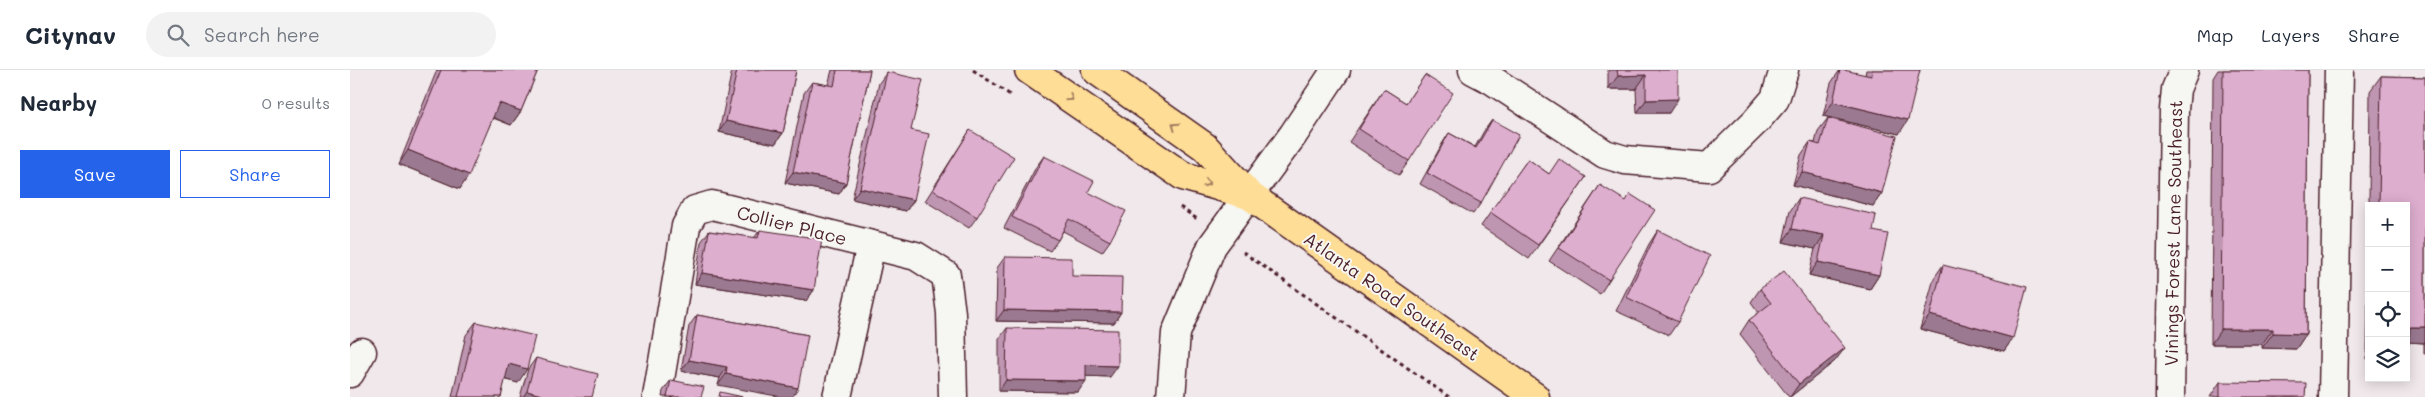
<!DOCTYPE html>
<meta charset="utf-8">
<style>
body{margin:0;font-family:Mali,sans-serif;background:#f2f2f3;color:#1f2937}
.controls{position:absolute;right:15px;bottom:15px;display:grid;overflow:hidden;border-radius:0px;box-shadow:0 2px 12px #0003}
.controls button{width:45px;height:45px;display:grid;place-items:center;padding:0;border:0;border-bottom:1px solid #e0e1e3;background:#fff;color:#1f2937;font:25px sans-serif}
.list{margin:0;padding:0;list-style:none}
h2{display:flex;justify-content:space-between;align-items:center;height:65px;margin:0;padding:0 20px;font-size:21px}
h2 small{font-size:16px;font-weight:400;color:#747a83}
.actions{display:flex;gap:10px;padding:15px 20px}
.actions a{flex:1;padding:11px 0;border:1px solid #2563eb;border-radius:0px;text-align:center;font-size:18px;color:#2563eb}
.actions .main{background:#2563eb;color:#fff}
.icon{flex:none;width:28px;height:28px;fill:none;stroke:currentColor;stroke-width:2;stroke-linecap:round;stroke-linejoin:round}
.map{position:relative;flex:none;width:2075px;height:327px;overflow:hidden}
header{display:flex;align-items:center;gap:30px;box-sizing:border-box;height:70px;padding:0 25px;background:#fff;border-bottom:1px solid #e0e1e3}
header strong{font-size:24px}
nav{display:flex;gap:28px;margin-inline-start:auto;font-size:18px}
.search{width:350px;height:45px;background:#f2f2f3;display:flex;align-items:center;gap:12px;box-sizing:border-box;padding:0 18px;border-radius:28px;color:#747a83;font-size:19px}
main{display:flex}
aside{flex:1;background:#fff}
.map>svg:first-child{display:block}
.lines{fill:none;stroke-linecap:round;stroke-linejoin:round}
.minor-casing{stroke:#4a1f2b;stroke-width:31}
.major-casing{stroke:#4a1f2b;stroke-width:31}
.path{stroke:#4a1f2b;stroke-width:3;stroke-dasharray:4 4;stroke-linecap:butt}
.minor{stroke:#f6f6f2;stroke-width:28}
.major{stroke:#fedd96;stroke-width:28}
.wall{fill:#bf96b2;stroke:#4a1f2b}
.shaded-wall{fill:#9b7a91;stroke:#4a1f2b}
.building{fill:#deaecf;stroke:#4a1f2b}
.oneway{stroke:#a47e60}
.labels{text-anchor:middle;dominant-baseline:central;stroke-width:4;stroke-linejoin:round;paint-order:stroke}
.street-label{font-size:18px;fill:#4a1f2b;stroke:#f6f6f2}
</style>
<header>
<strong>Citynav</strong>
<div class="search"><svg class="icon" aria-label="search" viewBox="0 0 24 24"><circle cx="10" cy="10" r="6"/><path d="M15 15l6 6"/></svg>Search here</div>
<nav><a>Map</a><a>Layers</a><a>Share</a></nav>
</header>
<main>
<aside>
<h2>Nearby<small>0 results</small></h2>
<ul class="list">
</ul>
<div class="actions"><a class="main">Save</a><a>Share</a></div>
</aside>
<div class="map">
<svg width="2075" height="327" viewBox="0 0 2075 327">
<rect width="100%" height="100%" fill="#f1e8eb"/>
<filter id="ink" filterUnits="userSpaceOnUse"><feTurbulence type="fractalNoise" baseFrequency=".02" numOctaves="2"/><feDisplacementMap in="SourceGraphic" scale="10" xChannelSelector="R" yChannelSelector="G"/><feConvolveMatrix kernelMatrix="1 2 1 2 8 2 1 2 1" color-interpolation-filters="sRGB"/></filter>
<g filter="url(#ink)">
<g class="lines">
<!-- minor casing -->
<g class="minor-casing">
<g id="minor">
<polyline points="1123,0 1142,10 1255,84 1275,90 1359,97 1406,51 1425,29 1434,0"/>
<polyline points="0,303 12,282"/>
<polyline points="307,327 336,156 345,140 362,135 566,186 596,205 601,243 603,327"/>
<polyline points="487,327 521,175"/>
<polyline points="821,327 826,263 862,176 943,65 986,0"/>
<polyline points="1820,327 1824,40 1826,19 1834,0"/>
<polyline points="1983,327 1989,0"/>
</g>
</g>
<!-- major casing -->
<g class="major-casing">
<g id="major">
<polyline points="679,0 833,106 899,125"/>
<polyline points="746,0 855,77 899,125 1185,327"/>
</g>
</g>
<!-- path -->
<g class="path">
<polyline points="623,0 662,26"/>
<polyline points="830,137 847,149"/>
<polyline points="893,182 1099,327"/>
</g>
<!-- minor -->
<use href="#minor" class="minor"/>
<!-- major -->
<use href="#major" class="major"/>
</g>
<!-- wall -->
<g class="wall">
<polygon points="87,0 188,0 171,41 161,55 143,48 110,119 49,94"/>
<polygon points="382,0 446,0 433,63 425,74 369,62"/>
<polygon points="482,0 520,0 496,113 489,124 435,113 454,23 462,12 478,15"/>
<polygon points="1258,0 1328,0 1319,43 1287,43 1286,19 1258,19"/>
<polygon points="1490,0 1515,5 1516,0 1570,0 1549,64 1473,46 1481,13"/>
<polygon points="1868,0 1958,0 1956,264 1946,279 1912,278 1912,274 1861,274 1863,8"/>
<polygon points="537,2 561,60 564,130 556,141 502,129 529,13"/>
<polygon points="1075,5 1059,91 1049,105 999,72 1034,19 1056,33"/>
<polygon points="2031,6 2075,7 2075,284 2074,284 2074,273 2060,272 2056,136 2019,136 2020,21"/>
<polygon points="1478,48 1532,123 1523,136 1443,115 1451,85 1460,72 1465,73 1468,61"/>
<polygon points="1142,50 1131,133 1123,144 1070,114 1092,74 1099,63 1125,77 1134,61"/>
<polygon points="620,60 627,147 619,158 575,131"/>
<polygon points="694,86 738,122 760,171 752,182 713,161 708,170 700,181 654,158 686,97"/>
<polygon points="1178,89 1199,104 1236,107 1179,189 1131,156"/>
<polygon points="1250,115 1259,210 1250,224 1199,191"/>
<polygon points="1449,128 1523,161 1529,205 1520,219 1459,205 1465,179 1433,172 1440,141"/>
<polygon points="2019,148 2019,289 2017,289"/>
<polygon points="410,160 464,220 456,231 345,214 351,172 359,161 404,168"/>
<polygon points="1308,160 1328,252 1319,265 1266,241 1299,174"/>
<polygon points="655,187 722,206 771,242 764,253 646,251 647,198"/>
<polygon points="1593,195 1663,268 1654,281 1570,259 1584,208"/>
<polygon points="1410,219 1485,291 1440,327 1439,327 1390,264 1399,250 1409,243 1401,232"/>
<polygon points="347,245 458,265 368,315 370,308 331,301 339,256"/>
<polygon points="126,252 168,313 155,309 151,327 102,327 116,265"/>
<polygon points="657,258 760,307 736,306 728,322 649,321 649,269"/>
<polygon points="186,288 242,327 170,327 178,299"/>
<polygon points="321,310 351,327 312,327 313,321"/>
<polygon points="1870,312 1955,327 1860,327"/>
</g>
<!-- shaded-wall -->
<g class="shaded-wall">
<polygon points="1296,5 1286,19 1258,19 1268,6"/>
<polygon points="1328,29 1319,43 1287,43 1296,30"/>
<polygon points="1483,32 1558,50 1549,64 1473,46"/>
<polygon points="149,33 171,41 161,55 140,46"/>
<polygon points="376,51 433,63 425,74 369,62"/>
<polygon points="58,80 119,105 110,119 49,94"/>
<polygon points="443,102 496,113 489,124 435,113"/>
<polygon points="1452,102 1532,123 1523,136 1443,115"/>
<polygon points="510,118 564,130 556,141 502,129"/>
<polygon points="1442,159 1474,165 1465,179 1433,172"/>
<polygon points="1468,192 1529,205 1520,219 1459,205"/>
<polygon points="352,203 464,220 456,231 345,214"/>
<polygon points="654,240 771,242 764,253 646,251"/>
<polygon points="1580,245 1663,268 1654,281 1570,259"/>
<polygon points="2060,257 2075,257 2075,271 2074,273 2056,272"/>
<polygon points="1871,259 1923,259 1912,274 1861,274"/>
<polygon points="1923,263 1956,264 1946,279 1912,278"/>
<polygon points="1495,278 1485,291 1440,327 1449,314"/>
<polygon points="339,290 377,297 370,308 331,301"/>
<polygon points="159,294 177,299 168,313 149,308"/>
<polygon points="736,295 768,296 760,307 729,306"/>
<polygon points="376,304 448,318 442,327 432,327 368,315"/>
<polygon points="656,310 736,311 728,322 649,321"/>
<polygon points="177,321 199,327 173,327"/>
</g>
<!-- building -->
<g class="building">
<polygon points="91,0 188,0 171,41 149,33 119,105 58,80"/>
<polygon points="387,0 446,0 433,63 376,51"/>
<polygon points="487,0 520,0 496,113 443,102 462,12 484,16"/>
<polygon points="1267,0 1328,0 1328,29 1296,30 1296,5 1268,6"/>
<polygon points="1490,0 1494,0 1521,6 1522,0 1570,0 1558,50 1483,32"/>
<polygon points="1873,0 1958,0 1956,264 1923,263 1923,259 1871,259"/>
<polygon points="537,2 573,10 561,60 579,64 564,130 510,118"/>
<polygon points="1075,5 1103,23 1059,91 1009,59 1034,19 1056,33"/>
<polygon points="2031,6 2075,7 2075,257 2060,257 2059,275 2056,274 2056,136 2029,136"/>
<polygon points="1478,48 1547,66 1532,123 1452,102 1460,72 1470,75"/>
<polygon points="1142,50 1169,65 1131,133 1077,103 1099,63 1126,78"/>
<polygon points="620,60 664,87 627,147 583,120"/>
<polygon points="694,86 744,111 738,122 776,141 760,171 719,149 708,170 662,147"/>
<polygon points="1178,89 1199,104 1209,89 1236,107 1188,175 1140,142"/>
<polygon points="1250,115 1276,131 1280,124 1305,140 1259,210 1209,178"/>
<polygon points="1449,128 1526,145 1523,161 1538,164 1529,205 1468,192 1474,165 1442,159"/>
<polygon points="410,160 472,169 464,220 352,203 359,161 408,168"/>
<polygon points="1308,160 1360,186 1328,252 1276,227"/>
<polygon points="655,187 722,188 722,206 772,207 771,242 654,240"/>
<polygon points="1593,195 1677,217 1663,268 1580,245"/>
<polygon points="1434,201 1495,278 1449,314 1399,250 1421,233 1410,219"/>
<polygon points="347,245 458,265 448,318 376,304 377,297 339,290"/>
<polygon points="126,252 185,266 177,299 159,294 151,327 108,327"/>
<polygon points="657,258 768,260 768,296 736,295 736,311 656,310"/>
<polygon points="186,288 248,304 242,327 199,327 177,321"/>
<polygon points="321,310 354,317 351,327 317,327"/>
<polygon points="1870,312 1956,313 1955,327 1870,327"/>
<polygon points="370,322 393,327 369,327"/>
</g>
<!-- one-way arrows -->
<defs><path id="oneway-chevron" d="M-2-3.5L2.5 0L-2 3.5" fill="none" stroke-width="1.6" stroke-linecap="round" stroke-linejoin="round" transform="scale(1.25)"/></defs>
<g class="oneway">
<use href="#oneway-chevron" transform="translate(720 28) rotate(35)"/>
<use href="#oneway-chevron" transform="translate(825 56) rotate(-145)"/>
<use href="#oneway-chevron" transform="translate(857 113) rotate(16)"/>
</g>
</g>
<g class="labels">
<!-- street labels -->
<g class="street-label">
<text transform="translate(442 155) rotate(14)">Collier Place</text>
<text transform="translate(1823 163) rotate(-89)">Vinings Forest Lane Southeast</text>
<text transform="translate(1042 226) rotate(35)">Atlanta Road Southeast</text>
</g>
</g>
</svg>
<div class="controls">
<button>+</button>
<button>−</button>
<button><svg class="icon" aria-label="locate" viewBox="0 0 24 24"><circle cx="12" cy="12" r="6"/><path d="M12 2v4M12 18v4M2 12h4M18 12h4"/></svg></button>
<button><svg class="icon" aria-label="layers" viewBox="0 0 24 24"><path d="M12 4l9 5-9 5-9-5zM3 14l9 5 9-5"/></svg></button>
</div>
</div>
</main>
